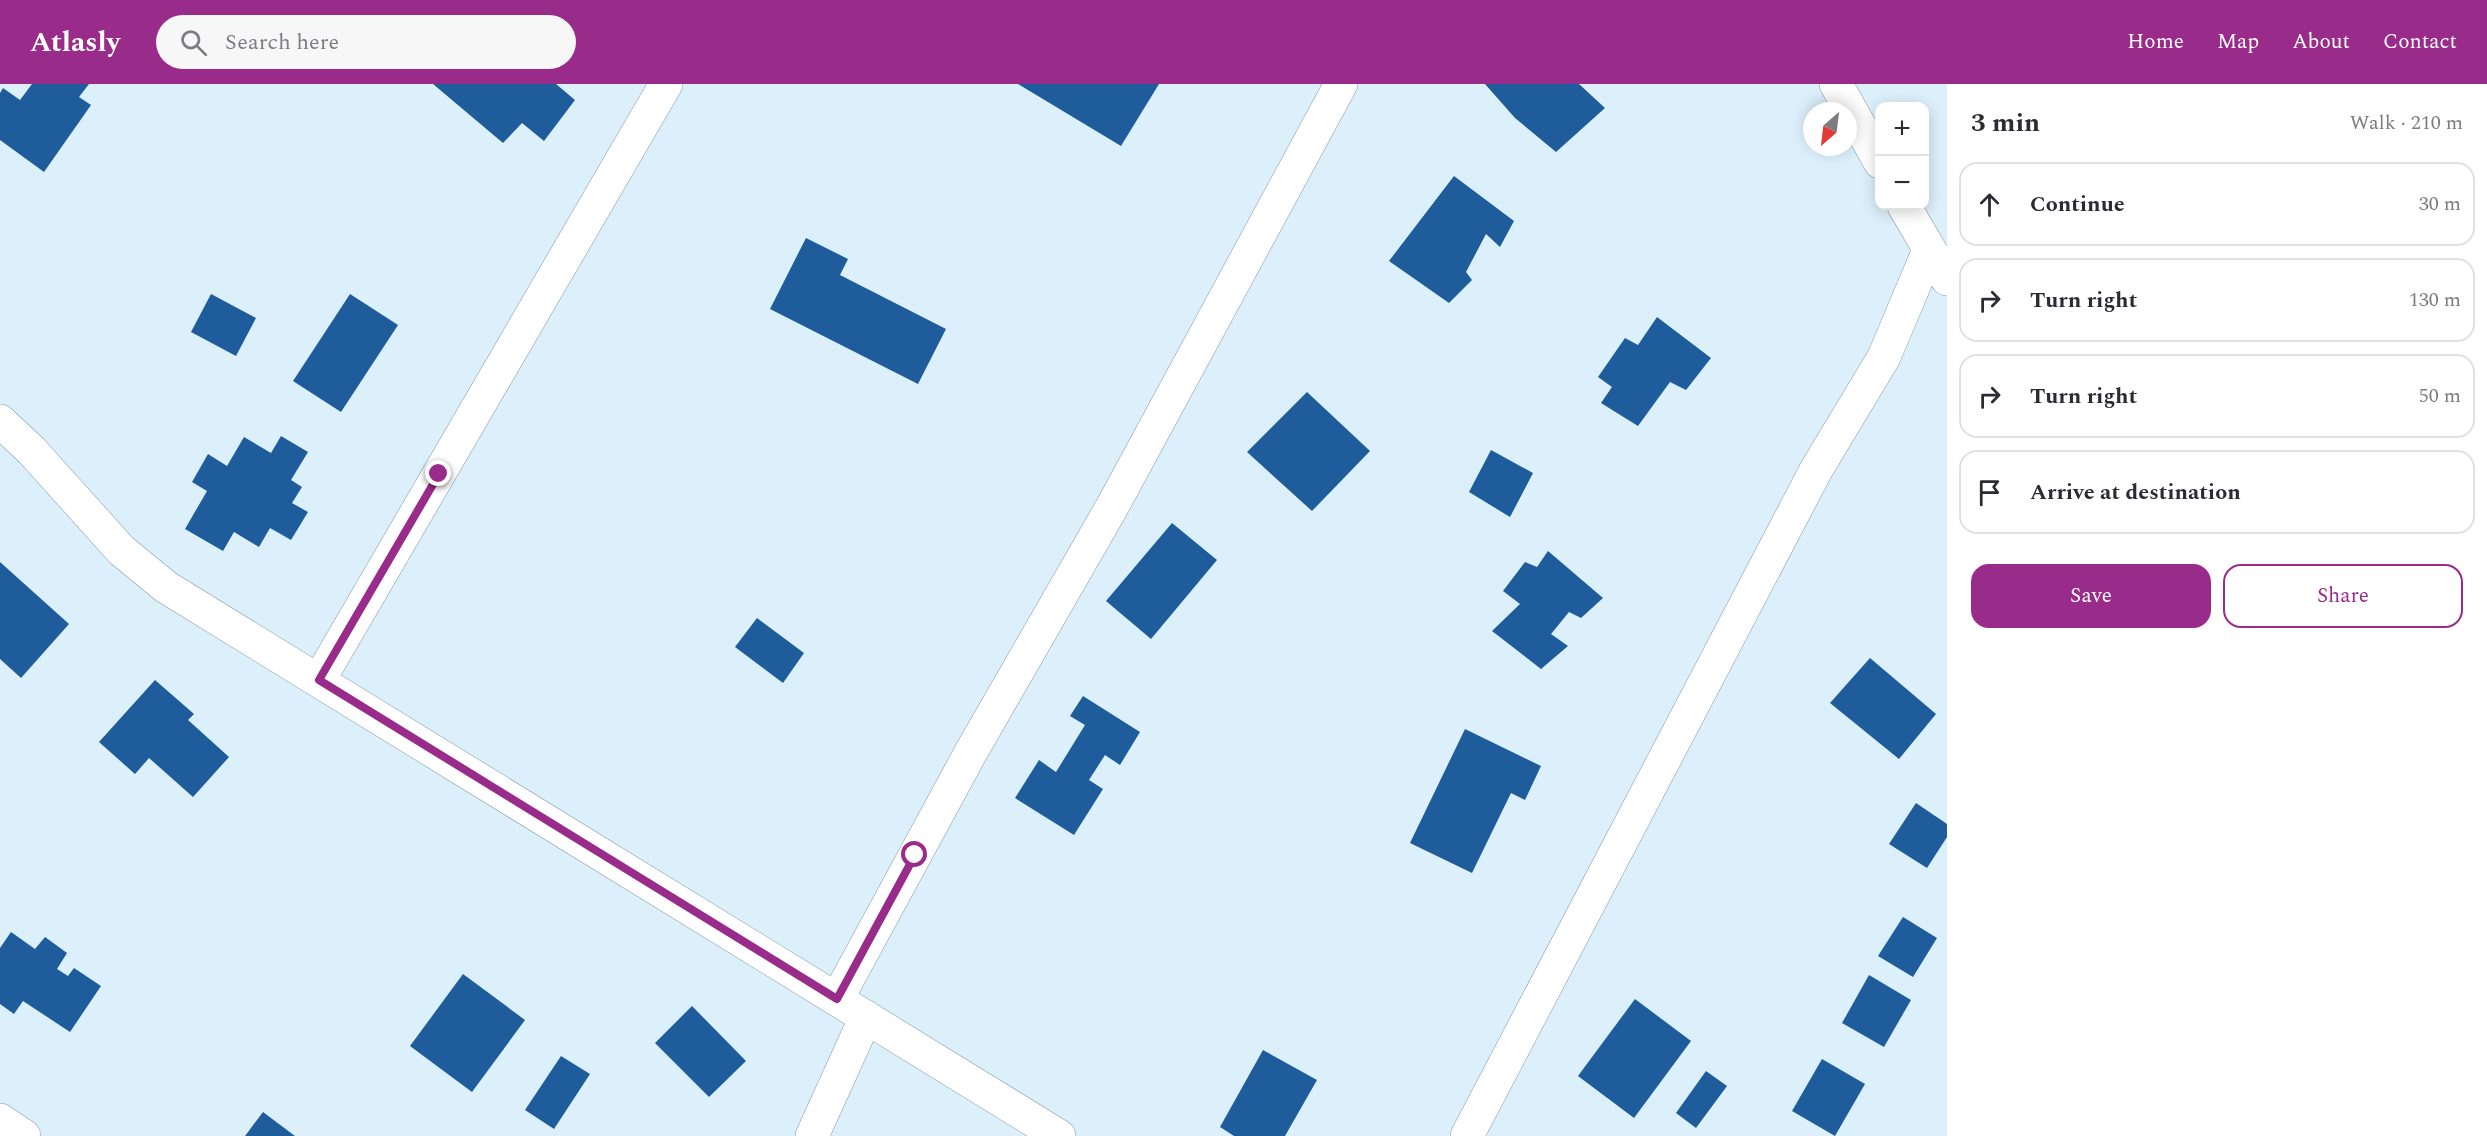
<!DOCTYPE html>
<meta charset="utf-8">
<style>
body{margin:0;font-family:Spectral,serif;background:#f7f7f7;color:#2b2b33}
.controls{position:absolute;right:18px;top:18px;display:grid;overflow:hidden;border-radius:12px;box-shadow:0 3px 15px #0003}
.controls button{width:54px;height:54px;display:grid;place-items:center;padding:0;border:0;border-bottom:2px solid #e1e1e2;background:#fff;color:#2b2b33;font:30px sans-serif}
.compass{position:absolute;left:1803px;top:18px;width:54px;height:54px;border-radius:50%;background:#fff;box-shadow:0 3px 15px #0003;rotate:208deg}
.stop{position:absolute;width:18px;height:18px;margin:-14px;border:4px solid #992b8b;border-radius:50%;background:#fff}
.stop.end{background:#992b8b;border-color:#fff;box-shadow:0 2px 6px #0008}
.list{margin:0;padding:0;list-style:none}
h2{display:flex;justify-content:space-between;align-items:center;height:78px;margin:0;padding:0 24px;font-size:26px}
h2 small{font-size:20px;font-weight:400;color:#7c7c81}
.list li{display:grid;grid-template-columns:39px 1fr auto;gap:18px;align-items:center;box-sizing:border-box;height:84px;margin:0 12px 12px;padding:0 12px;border:2px solid #e1e1e2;border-radius:18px}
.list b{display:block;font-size:22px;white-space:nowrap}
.list em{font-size:20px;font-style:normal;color:#7c7c81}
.actions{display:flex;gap:12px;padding:18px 24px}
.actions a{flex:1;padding:14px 0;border:2px solid #992b8b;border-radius:18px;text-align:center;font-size:21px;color:#992b8b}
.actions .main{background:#992b8b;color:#fff}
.icon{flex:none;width:33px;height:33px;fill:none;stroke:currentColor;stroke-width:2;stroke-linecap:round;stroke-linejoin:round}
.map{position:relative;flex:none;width:1947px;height:1052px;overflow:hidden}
header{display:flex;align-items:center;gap:36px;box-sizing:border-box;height:84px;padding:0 30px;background:#992b8b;color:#fff}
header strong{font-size:28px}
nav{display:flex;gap:33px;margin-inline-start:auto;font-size:21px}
.search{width:420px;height:54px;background:#f7f7f7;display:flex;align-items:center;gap:15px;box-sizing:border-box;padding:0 21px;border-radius:33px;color:#7c7c81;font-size:22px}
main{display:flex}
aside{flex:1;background:#fff}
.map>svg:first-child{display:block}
.building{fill:#1e5c9b}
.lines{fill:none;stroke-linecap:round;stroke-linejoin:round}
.minor-casing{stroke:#8598a2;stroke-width:34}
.secondary-casing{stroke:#8598a2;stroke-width:34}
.minor{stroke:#fff;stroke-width:33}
.secondary{stroke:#fff;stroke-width:33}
.route{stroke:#992b8b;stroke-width:8}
</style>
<header>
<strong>Atlasly</strong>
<div class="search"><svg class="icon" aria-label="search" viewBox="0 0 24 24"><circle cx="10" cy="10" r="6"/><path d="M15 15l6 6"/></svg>Search here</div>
<nav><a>Home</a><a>Map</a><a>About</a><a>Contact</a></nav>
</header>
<main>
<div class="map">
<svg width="1947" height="1052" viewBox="0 0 1947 1052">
<rect width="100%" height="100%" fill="#dcf0fb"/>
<!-- building -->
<g class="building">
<polygon points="32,0 89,0 79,13 91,21 44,88 0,56 0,9 3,4 20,16"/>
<polygon points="433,0 556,0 575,16 544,57 522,39 503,59"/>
<polygon points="1018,0 1159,0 1121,62"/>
<polygon points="1485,0 1579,0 1605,24 1556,68 1515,34"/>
<polygon points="1454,92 1514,137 1500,163 1486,150 1466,188 1472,196 1449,219 1389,177"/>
<polygon points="806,154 848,175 840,191 946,245 918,300 770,225"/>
<polygon points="211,210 256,234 236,272 191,248"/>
<polygon points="350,210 398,241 341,328 293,297"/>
<polygon points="1657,233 1711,274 1686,306 1670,298 1638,342 1601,319 1612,303 1598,293 1625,254 1638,261"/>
<polygon points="1307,308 1370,367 1312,427 1247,368"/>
<polygon points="281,352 308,368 291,396 302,403 292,419 308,428 291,456 270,444 259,463 234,448 223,467 185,445 207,407 192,398 208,370 227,382 244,353 271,369"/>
<polygon points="1491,366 1533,389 1510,433 1469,408"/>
<polygon points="1172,439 1217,476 1151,555 1106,517"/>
<polygon points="1548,467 1603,514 1581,534 1569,528 1551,550 1568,562 1541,585 1492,547 1520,520 1503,507 1525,478 1537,483"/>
<polygon points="0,478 69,540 21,594 0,575"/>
<polygon points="757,534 804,569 783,599 735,563"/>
<polygon points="1870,574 1936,630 1899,675 1830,619"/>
<polygon points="155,596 194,630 188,636 229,673 193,713 149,674 135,690 99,658"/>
<polygon points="1083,612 1140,648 1120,681 1105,671 1089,696 1103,705 1074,751 1015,714 1039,676 1056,688 1085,641 1070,632"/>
<polygon points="1465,645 1541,682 1525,716 1511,709 1472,789 1410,759"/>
<polygon points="1916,719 1947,740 1947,753 1927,784 1889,760"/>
<polygon points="1903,833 1937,854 1913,893 1878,872"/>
<polygon points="11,848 35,865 45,853 67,869 57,885 68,892 74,884 101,902 70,948 23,917 14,930 0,920 0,864"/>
<polygon points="463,890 525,936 472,1008 410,962"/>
<polygon points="1869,891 1911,916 1884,963 1842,939"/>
<polygon points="1635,915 1691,957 1634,1034 1578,992"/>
<polygon points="692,922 746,977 709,1013 655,959"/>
<polygon points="1263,966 1317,996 1285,1052 1234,1052 1220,1043"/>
<polygon points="561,972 590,990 554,1045 525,1026"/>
<polygon points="1822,975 1865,1000 1835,1052 1792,1027"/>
<polygon points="1706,987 1727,1002 1696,1044 1676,1029"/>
<polygon points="263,1028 295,1052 245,1052"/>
</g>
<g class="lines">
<!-- minor casing -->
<g class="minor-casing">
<g id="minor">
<polyline points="0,337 32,367 121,466 166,503 1059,1052"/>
<polyline points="319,596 666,0"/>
<polyline points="837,915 971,668 1112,423 1341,0"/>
<polyline points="0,1036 24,1052"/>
<polyline points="812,1052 866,933"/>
<polyline points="1467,1052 1816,386 1884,273 1929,166"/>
</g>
</g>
<!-- secondary casing -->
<g class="secondary-casing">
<g id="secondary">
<polyline points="1836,0 1880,78"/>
<polyline points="1904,122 1947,195"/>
</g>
</g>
<!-- minor -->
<use href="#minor" class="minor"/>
<!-- secondary -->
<use href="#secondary" class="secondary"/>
</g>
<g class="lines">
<!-- route -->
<polyline class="route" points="439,390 319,596 837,915 915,771"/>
</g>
</svg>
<div class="controls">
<button>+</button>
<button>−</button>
</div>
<svg class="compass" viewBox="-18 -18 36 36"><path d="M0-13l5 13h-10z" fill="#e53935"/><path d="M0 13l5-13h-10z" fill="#7c7c81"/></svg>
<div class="stop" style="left:915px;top:771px"></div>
<div class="stop end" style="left:439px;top:390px"></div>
</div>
<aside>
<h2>3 min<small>Walk · 210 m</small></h2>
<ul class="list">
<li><svg class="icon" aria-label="ahead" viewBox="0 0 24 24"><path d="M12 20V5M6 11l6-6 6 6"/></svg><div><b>Continue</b></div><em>30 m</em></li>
<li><svg class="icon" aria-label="right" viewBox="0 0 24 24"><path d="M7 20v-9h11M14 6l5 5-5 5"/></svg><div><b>Turn right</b></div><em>130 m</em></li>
<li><svg class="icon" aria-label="right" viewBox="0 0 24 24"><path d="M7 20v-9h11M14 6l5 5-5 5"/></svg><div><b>Turn right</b></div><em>50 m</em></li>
<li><svg class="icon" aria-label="arrive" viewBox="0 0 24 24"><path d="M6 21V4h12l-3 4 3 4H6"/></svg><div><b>Arrive at destination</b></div></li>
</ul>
<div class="actions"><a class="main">Save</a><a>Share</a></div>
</aside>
</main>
